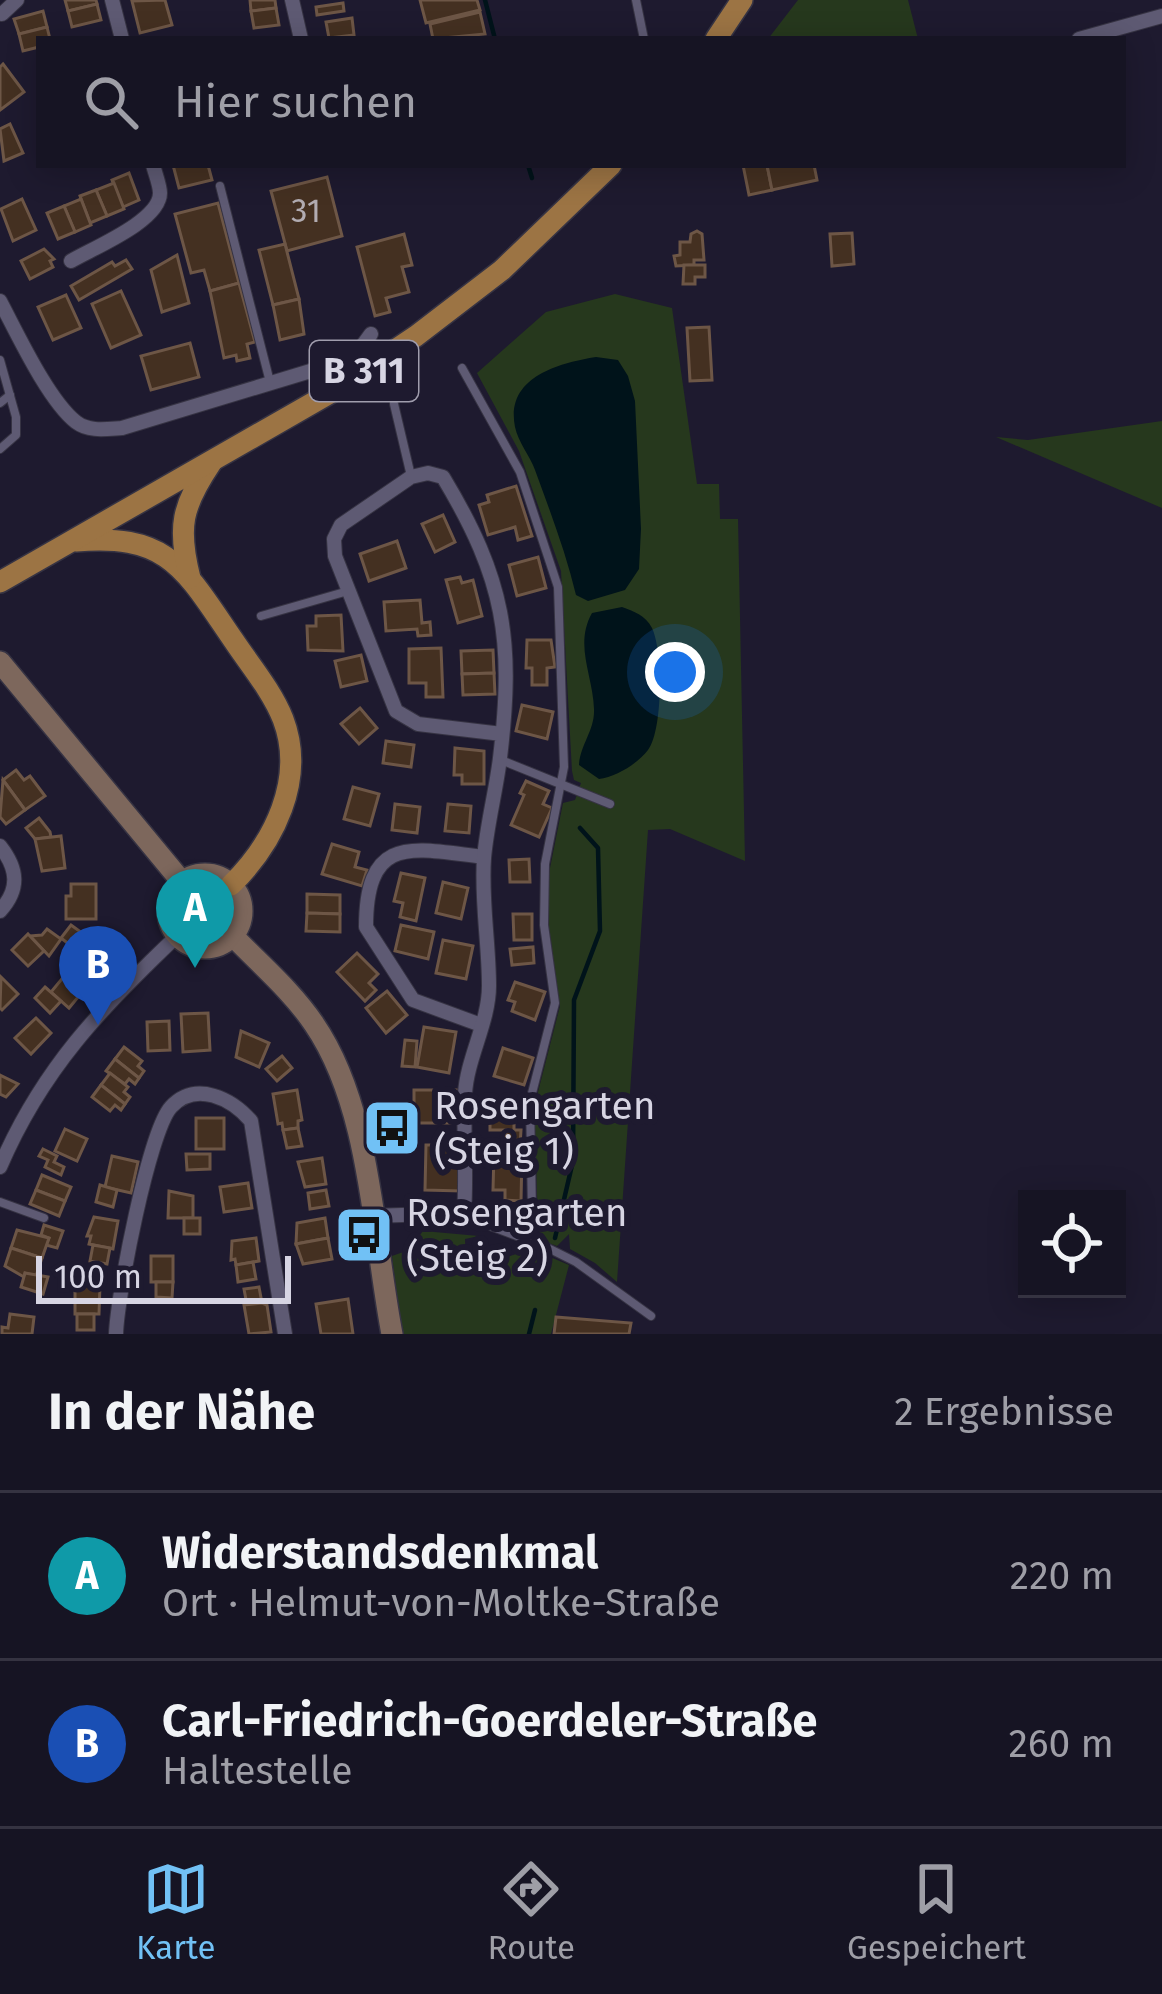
<!DOCTYPE html>
<html lang="de">
<meta charset="utf-8">
<style>
body{margin:0;font-family:"Fira Sans",sans-serif;background:#1f1d2b;color:#f1f3f6}
.controls{position:absolute;right:36px;bottom:36px;display:grid;overflow:hidden;border-radius:0px;box-shadow:0 6px 30px #0003}
.controls button{width:108px;height:108px;display:grid;place-items:center;padding:0;border:0;border-bottom:3px solid #353341;background:#161423;color:#f1f3f6;font:60px sans-serif}
.scale{position:absolute;left:36px;bottom:30px;width:255px;box-sizing:border-box;padding-left:12px;border:6px solid #d7d5e3;border-top:0;font-size:33px;line-height:42px;white-space:nowrap;color:#d7d5e3;-webkit-text-stroke:9px #1e1a2f;paint-order:stroke}
.you{position:absolute;left:675px;top:672px;width:42px;height:42px;margin:-30px;border:9px solid #fff;border-radius:50%;background:#1a73e8;box-shadow:0 0 0 18px #1a73e833}
.badge{display:grid;place-items:center;width:78px;height:78px;border-radius:50%;background:#71c1f5;color:#fff;font-size:39px;font-weight:700}
.pin{position:absolute;translate:-50% -99px;filter:drop-shadow(0 3px 6px #0008)}
.pin::after{content:'';position:absolute;top:63px;width:42px;height:36px;background:inherit;clip-path:polygon(0 0,100% 0,50% 100%)}
.list{margin:0;padding:0;list-style:none}
h2{display:flex;justify-content:space-between;align-items:center;height:156px;margin:0;padding:0 48px;font-size:51px}
h2 small{font-size:39px;font-weight:400;color:#9e9ea6}
.list li{display:grid;grid-template-columns:78px 1fr auto;gap:36px;align-items:center;box-sizing:border-box;height:168px;padding:0 48px;border-top:3px solid #353341}
.list b{display:block;font-size:45px;white-space:nowrap}
.list p{margin:0;font-size:39px;white-space:nowrap;color:#9e9ea6}
.list em{font-size:39px;font-style:normal;color:#9e9ea6}
.icon{flex:none;width:66px;height:66px;fill:none;stroke:currentColor;stroke-width:2;stroke-linecap:round;stroke-linejoin:round}
.map{position:relative;flex:none;width:1162px;height:1334px;overflow:hidden}
.search{position:absolute;background:#161423;box-shadow:0 6px 30px #0003;left:36px;right:36px;top:36px;height:132px;display:flex;align-items:center;gap:30px;box-sizing:border-box;padding:0 42px;border-radius:0px;color:#9e9ea6;font-size:45px}
.sheet{height:492px;background:#161423}
nav{display:flex;justify-content:space-around;align-items:center;box-sizing:border-box;height:168px;border-top:3px solid #353341;background:#161423;font-size:33px;color:#9e9ea6}
nav a{display:grid;justify-items:center;gap:6px}
nav .on{color:#71c1f5}
.map>svg:first-child{display:block}
.green{fill:#26381d}
.water{fill:#00131a}
.lines{fill:none;stroke-linecap:round;stroke-linejoin:round}
.stream{stroke:#00131a;stroke-width:4.5}
.building{fill:#443021;stroke:#6d5646;stroke-width:3}
.lane-casing{stroke:#363343;stroke-width:10}
.street-casing{stroke:#363343;stroke-width:16}
.secondary-casing{stroke:#363343;stroke-width:24}
.primary-casing{stroke:#363343;stroke-width:24}
.lane{stroke:#5e5a73;stroke-width:8}
.street{stroke:#5e5a73;stroke-width:14}
.secondary{stroke:#7d675c;stroke-width:21}
.primary{stroke:#9c7444;stroke-width:21}
.labels{text-anchor:middle;dominant-baseline:central;stroke-width:12;stroke-linejoin:round;paint-order:stroke}
.number-label{font-size:33px;fill:#b2acb2}
.shield{fill:#1e1a2f;stroke:#a09dad;stroke-width:3}
.shield-label{font-size:36px;font-weight:bold;fill:#d7d5e3}
.poi-label{font-size:39px;fill:#d7d5e3;stroke:#1e1a2f;text-anchor:start}
</style>
<div class="map">
<svg width="1162" height="1334" viewBox="0 0 1162 1334">
<rect width="100%" height="100%" fill="#1e1a2f"/>
<!-- green -->
<g class="green">
<polygon points="798,0 908,0 918,39 768,39"/>
<polygon points="615,294 672,308 697,484 719,484 720,519 738,519 745,861 670,829 648,830 617,1282 595,1263 570,1249 569,1234 557,1246 543,1241 538,1228 535,1127 538,1092 560,1006 549,929 549,873 563,803 575,800 581,783 574,780 572,771 561,571 519,451 477,373 546,312"/>
<polygon points="1162,421 1162,508 996,437 1028,440"/>
<polygon points="423,1231 479,1236 465,1239 466,1265 489,1263 531,1249 569,1265 551,1334 402,1334 392,1256 409,1250"/>
</g>
<!-- water -->
<g class="water">
<path d="M596,357l22,3 10,16 7,25 6,128 -2,40 -14,21 -37,11 -12,-6c-10,-42 -26,-84 -41,-125 -5,-14 -17,-28 -20,-43 -10,-50 44,-64 81,-70z"/>
<path d="M622,607c13,5 23,8 30,21 11,23 11,102 -4,122 -11,14 -32,27 -49,29l-20,-14c1,-20 16,-35 15,-56 -1,-34 -20,-64 -2,-96z"/>
</g>
<g class="lines">
<!-- stream -->
<g class="stream">
<polyline points="485,0 495,39"/>
<polyline points="528,165 532,178"/>
<polyline points="555,1238 573,1161 574,1000 600,931 598,848 580,828"/>
<polyline points="529,1334 535,1310"/>
</g>
</g>
<!-- building -->
<g class="building">
<polygon points="65,0 96,0 97,4 68,11"/>
<polygon points="165,0 172,25 140,33 132,1"/>
<polygon points="250,0 275,0 276,8 251,11"/>
<polygon points="420,0 477,0 480,10 426,23"/>
<polygon points="343,3 344,11 317,15 316,7"/>
<polygon points="97,4 101,20 72,27 68,11"/>
<polygon points="276,8 279,25 254,28 251,11"/>
<polygon points="43,11 47,27 19,34 14,19"/>
<polygon points="480,12 485,34 433,39 430,24"/>
<polygon points="352,18 354,35 329,38 326,22"/>
<polygon points="47,27 50,39 39,39 39,47 23,51 19,34"/>
<polygon points="3,64 24,92 0,110 0,67"/>
<polygon points="10,124 23,153 4,161 0,129"/>
<polygon points="173,165 208,165 212,180 179,188"/>
<polygon points="743,165 767,165 772,190 749,195"/>
<polygon points="767,165 814,165 817,180 772,190"/>
<polygon points="129,173 139,200 123,207 112,180"/>
<polygon points="327,177 342,236 287,251 271,191"/>
<polygon points="114,183 124,209 107,216 96,190"/>
<polygon points="96,190 107,216 90,223 80,196"/>
<polygon points="22,199 36,230 13,241 1,209"/>
<polygon points="81,199 91,225 75,232 64,206"/>
<polygon points="218,203 239,283 210,291 204,270 191,273 175,214"/>
<polygon points="64,206 75,232 58,239 47,213"/>
<polygon points="697,231 702,234 704,260 694,260 694,265 676,266 674,256 680,255 680,242 690,242 691,234"/>
<polygon points="852,233 854,264 832,266 830,234"/>
<polygon points="404,234 412,265 402,267 409,292 386,298 390,312 375,316 357,247"/>
<polygon points="285,244 299,299 273,305 259,250"/>
<polygon points="44,249 54,259 50,261 53,267 30,279 21,261"/>
<polygon points="177,255 189,303 162,312 151,270"/>
<polygon points="126,260 132,269 79,300 71,286 112,262 115,266"/>
<polygon points="684,265 705,265 705,277 695,277 695,284 683,284"/>
<polygon points="239,283 255,342 247,344 250,358 237,361 236,355 224,358 210,291"/>
<polygon points="121,291 141,335 111,348 92,304"/>
<polygon points="66,295 81,328 53,340 38,307"/>
<polygon points="299,299 304,334 280,340 273,305"/>
<polygon points="709,327 712,380 690,381 687,328"/>
<polygon points="190,343 199,377 151,390 141,356"/>
<polygon points="516,486 532,536 518,540 515,527 488,535 479,505 489,502 487,495"/>
<polygon points="443,515 455,542 435,552 422,524"/>
<polygon points="397,541 406,568 369,581 360,554"/>
<polygon points="538,557 546,588 517,596 509,565"/>
<polygon points="460,577 462,583 473,580 482,616 458,623 446,580"/>
<polygon points="420,600 422,623 430,622 431,635 418,636 417,629 386,631 384,602"/>
<polygon points="341,615 343,651 308,650 307,626 316,626 316,616"/>
<polygon points="527,640 551,640 555,667 547,668 547,685 532,685 532,668 526,668"/>
<polygon points="441,648 443,697 426,697 426,683 409,683 409,649"/>
<polygon points="493,650 494,673 462,674 461,651"/>
<polygon points="361,655 367,681 341,687 335,661"/>
<polygon points="494,673 495,694 463,695 462,674"/>
<polygon points="522,705 553,712 547,739 516,731"/>
<polygon points="360,708 377,728 359,744 341,724"/>
<polygon points="386,741 414,745 411,767 383,763"/>
<polygon points="455,748 484,751 484,784 462,784 462,775 454,775"/>
<polygon points="16,770 24,780 30,776 45,796 25,810 3,780"/>
<polygon points="3,780 25,810 6,824 0,817"/>
<polygon points="526,781 549,791 543,804 552,808 539,837 511,825 524,795 520,793"/>
<polygon points="353,787 379,794 370,826 344,819"/>
<polygon points="395,804 420,807 417,833 392,830"/>
<polygon points="448,804 471,806 469,833 445,831"/>
<polygon points="39,818 50,832 51,837 35,839 26,828"/>
<polygon points="61,836 65,868 42,871 35,839"/>
<polygon points="332,844 359,852 355,867 367,870 362,886 322,874"/>
<polygon points="529,859 530,882 510,882 509,860"/>
<polygon points="401,873 425,878 416,921 400,917 403,903 394,901"/>
<polygon points="443,882 468,888 461,919 436,913"/>
<polygon points="71,884 96,884 96,919 66,919 66,896 71,896"/>
<polygon points="307,894 340,895 340,914 307,913"/>
<polygon points="307,913 340,914 340,932 306,931"/>
<polygon points="513,914 532,914 532,940 514,940"/>
<polygon points="71,925 89,938 79,952 61,938"/>
<polygon points="401,925 434,932 428,959 395,951"/>
<polygon points="47,929 61,939 49,956 30,936 42,935"/>
<polygon points="28,934 44,951 28,966 12,950"/>
<polygon points="443,940 473,946 466,979 436,973"/>
<polygon points="533,947 534,963 512,965 510,949"/>
<polygon points="357,953 378,974 369,983 376,990 365,1001 337,972"/>
<polygon points="66,974 84,990 69,1008 51,992"/>
<polygon points="1,977 18,994 2,1010 0,1008"/>
<polygon points="515,982 545,992 535,1020 512,1011 515,1002 508,1000"/>
<polygon points="45,987 61,1001 50,1013 35,998"/>
<polygon points="387,991 407,1015 386,1033 366,1008"/>
<polygon points="208,1013 210,1050 183,1052 181,1014"/>
<polygon points="36,1018 51,1033 31,1054 15,1038"/>
<polygon points="169,1021 170,1050 148,1051 147,1022"/>
<polygon points="424,1027 456,1032 449,1073 417,1067"/>
<polygon points="241,1031 269,1043 259,1067 236,1057"/>
<polygon points="405,1040 417,1041 415,1067 402,1066"/>
<polygon points="124,1047 142,1061 138,1066 144,1071 139,1078 115,1059"/>
<polygon points="503,1048 533,1058 524,1085 494,1076"/>
<polygon points="282,1056 292,1068 277,1081 266,1069"/>
<polygon points="115,1059 139,1078 135,1084 129,1079 125,1084 106,1071"/>
<polygon points="110,1073 128,1087 124,1092 130,1097 125,1104 101,1085"/>
<polygon points="0,1075 18,1084 6,1097 0,1094"/>
<polygon points="101,1085 125,1104 121,1110 115,1105 110,1111 92,1097"/>
<polygon points="297,1090 302,1120 298,1121 298,1128 283,1130 282,1123 278,1124 273,1094"/>
<rect x="414" y="1090" width="43" height="33"/>
<polygon points="490,1103 514,1103 514,1130 521,1130 520,1146 506,1146 506,1130 490,1130"/>
<rect x="196" y="1118" width="28" height="31"/>
<polygon points="298,1128 302,1146 287,1148 283,1130"/>
<polygon points="65,1129 87,1139 77,1161 55,1151"/>
<polygon points="426,1145 457,1145 457,1155 461,1155 461,1191 425,1190"/>
<polygon points="43,1149 57,1156 54,1162 64,1167 61,1175 45,1167 48,1160 39,1156"/>
<polygon points="494,1153 522,1154 521,1201 505,1200 505,1190 493,1190"/>
<polygon points="186,1154 210,1154 210,1169 187,1170"/>
<polygon points="112,1156 138,1162 131,1193 105,1187"/>
<polygon points="322,1158 326,1184 305,1187 298,1162"/>
<polygon points="42,1175 71,1187 65,1201 36,1190"/>
<polygon points="248,1183 252,1208 224,1212 220,1187"/>
<polygon points="100,1185 117,1190 113,1207 96,1202"/>
<polygon points="36,1190 65,1201 59,1216 30,1204"/>
<polygon points="326,1190 329,1206 310,1209 308,1193"/>
<polygon points="169,1191 193,1196 193,1218 168,1218"/>
<polygon points="94,1217 118,1221 113,1249 89,1244 91,1236 87,1236"/>
<rect x="184" y="1218" width="16" height="16"/>
<polygon points="325,1218 328,1238 296,1244 297,1223"/>
<polygon points="44,1225 63,1231 57,1248 46,1245 49,1238 41,1235"/>
<polygon points="17,1230 49,1238 42,1258 11,1248"/>
<polygon points="256,1238 259,1261 236,1265 235,1259 231,1260 232,1241"/>
<polygon points="328,1238 332,1259 303,1264 296,1244"/>
<polygon points="93,1245 110,1248 107,1264 90,1261"/>
<polygon points="11,1248 42,1258 36,1276 25,1273 24,1277 5,1266"/>
<rect x="151" y="1256" width="22" height="26"/>
<polygon points="253,1262 256,1279 238,1282 236,1265"/>
<polygon points="25,1273 48,1277 43,1294 21,1287"/>
<polygon points="156,1282 173,1282 172,1298 156,1297"/>
<polygon points="75,1285 100,1285 99,1314 75,1314"/>
<polygon points="259,1287 262,1303 247,1305 244,1289"/>
<polygon points="348,1299 353,1334 321,1334 316,1304"/>
<polygon points="262,1303 267,1305 271,1332 249,1334 244,1305"/>
<polygon points="10,1314 34,1317 32,1334 2,1334 2,1327 8,1328"/>
<rect x="77" y="1314" width="17" height="16"/>
<polygon points="556,1317 631,1323 629,1334 554,1334"/>
</g>
<g class="lines">
<!-- lane casing -->
<g class="lane-casing">
<g id="lane">
<polyline points="636,0 644,39"/>
<polyline points="220,186 270,382"/>
<polyline points="0,360 16,417 16,435 0,449"/>
<polyline points="462,368 520,472 558,587 564,767 545,864 544,925 555,1003 530,1101 532,1213 520,1234 576,1262 651,1316"/>
<polyline points="0,403 10,395"/>
<polyline points="394,404 411,476"/>
<polyline points="261,616 348,591"/>
<polyline points="501,760 610,804"/>
<polyline points="0,1202 44,1218"/>
</g>
</g>
<!-- street casing -->
<g class="street-casing">
<g id="street">
<polyline points="112,0 122,39"/>
<polyline points="292,0 301,39"/>
<polyline points="2,14 17,0"/>
<polyline points="1079,39 1162,16"/>
<path d="M71,261c22,-13 89,-40 89,-68 0,-8 -5,-20 -7,-28"/>
<path d="M0,301c17,32 48,99 76,121 13,10 30,7 46,6l205,-62 33,-17 11,-15"/>
<path d="M0,846c18,23 20,43 0,65"/>
<path d="M481,1025l-68,-25 -47,-73c0,-95 48,-78 118,-70"/>
<path d="M0,1167c42,-98 101,-159 177,-231"/>
<path d="M464,1213c3,-40 -1,-79 1,-119 2,-36 24,-72 24,-108 0,-43 -8,-85 -5,-128 3,-34 12,-67 16,-100 14,-118 5,-178 -57,-281l-15,-4 -17,4 -70,48 -7,14 1,17 61,155 22,13 84,10"/>
<polyline points="371,1216 464,1213 520,1234"/>
<path d="M116,1334c1,-37 33,-203 55,-227 25,-27 61,-8 80,14l34,213"/>
</g>
</g>
<!-- secondary casing -->
<g class="secondary-casing">
<g id="secondary">
<polyline points="0,662 182,882"/>
<circle cx="205" cy="911" r="37"/>
<path d="M233,936c27,28 59,55 81,88 57,83 59,212 78,310"/>
</g>
</g>
<!-- primary casing -->
<g class="primary-casing">
<g id="primary">
<polyline points="716,39 742,0"/>
<path d="M76,541c94,-8 109,29 158,100 16,24 38,50 49,78 23,60 -9,124 -52,166"/>
<path d="M190,578c-13,-51 -8,-72 21,-115"/>
<polyline points="0,582 337,389 416,336 502,270 611,165"/>
</g>
</g>
<!-- lane -->
<use href="#lane" class="lane"/>
<!-- street -->
<use href="#street" class="street"/>
<!-- secondary -->
<use href="#secondary" class="secondary"/>
<!-- primary -->
<use href="#primary" class="primary"/>
</g>
<!-- icons -->
<defs>
<g id="bus-square" transform="scale(3)"><rect x="-9" y="-9" width="18" height="18" rx="4" fill="#71c1f5" stroke="#1e1a2f"/><path d="M-5-6H5V4H4V6H2V4H-2V6H-4V4H-5ZM-3.5-4V0h7V-4ZM-3.5 1.2v1.5H-2V1.2ZM2 1.2v1.5H3.5V1.2Z" fill="#111"/></g>
</defs>
<g fill-rule="evenodd">
<use href="#bus-square" x="392" y="1128"/>
<use href="#bus-square" x="364" y="1235"/>
</g>
<g class="labels">
<!-- number labels -->
<g class="number-label">
<text x="306" y="211">31</text>
</g>
<!-- shield labels -->
<rect class="shield" x="310" y="341" width="108" height="60" rx="9"/>
<g class="shield-label">
<text x="364" y="371">B 311</text>
</g>
<!-- poi labels -->
<g class="poi-label">
<text x="434" y="1106">Rosengarten<tspan x="434" dy="45">(Steig 1)</tspan></text>
<text x="406" y="1213">Rosengarten<tspan x="406" dy="45">(Steig 2)</tspan></text>
</g>
</g>
</svg>
<div class="controls">
<button><svg class="icon" aria-label="locate" viewBox="0 0 24 24"><circle cx="12" cy="12" r="6"/><path d="M12 2v4M12 18v4M2 12h4M18 12h4"/></svg></button>
</div>
<div class="scale">100 m</div>
<div class="you"></div>
<div class="pin badge" style="left:195px;top:968px;background:#0f9aa8">A</div>
<div class="pin badge" style="left:98px;top:1025px;background:#1a4fb4">B</div>
<div class="search"><svg class="icon" aria-label="search" viewBox="0 0 24 24"><circle cx="10" cy="10" r="6"/><path d="M15 15l6 6"/></svg>Hier suchen</div>
</div>
<section class="sheet">
<h2>In der Nähe<small>2 Ergebnisse</small></h2>
<ul class="list">
<li><span class="badge" style="background:#0f9aa8">A</span><div><b>Widerstandsdenkmal</b><p>Ort · Helmut-von-Moltke-Straße</p></div><em>220 m</em></li>
<li><span class="badge" style="background:#1a4fb4">B</span><div><b>Carl-Friedrich-Goerdeler-Straße</b><p>Haltestelle</p></div><em>260 m</em></li>
</ul>
</section>
<nav>
<a class="on"><svg class="icon" aria-label="map" viewBox="0 0 24 24"><path d="M3 6l6-2 6 2 6-2v14l-6 2-6-2-6 2zM9 4v14M15 6v14"/></svg>Karte</a>
<a><svg class="icon" aria-label="directions" viewBox="0 0 24 24"><path d="M12 3l9 9-9 9-9-9zM9 14v-3h6M13 9l2 2-2 2"/></svg>Route</a>
<a><svg class="icon" aria-label="saved" viewBox="0 0 24 24"><path d="M7 4h10v16l-5-4-5 4z"/></svg>Gespeichert</a>
</nav>
